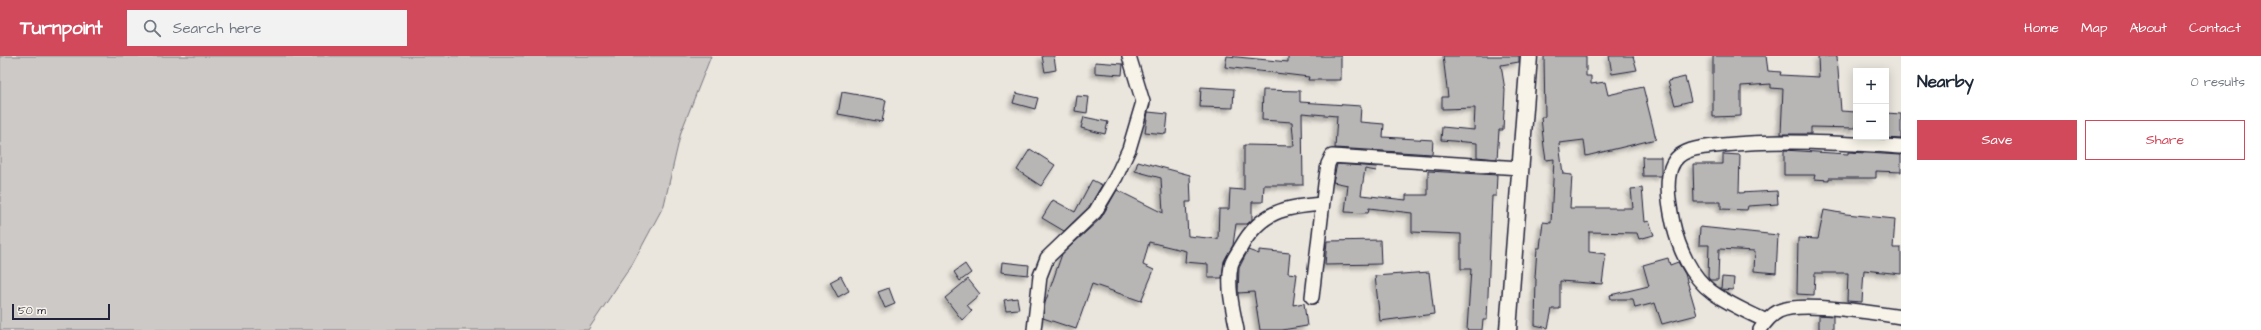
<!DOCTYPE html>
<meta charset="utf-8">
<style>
body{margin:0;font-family:"Architects Daughter",sans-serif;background:#f2f2f3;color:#1f2937}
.controls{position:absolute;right:12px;top:12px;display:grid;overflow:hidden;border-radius:0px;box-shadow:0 2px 10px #0003}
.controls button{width:36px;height:36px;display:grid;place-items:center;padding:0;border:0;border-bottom:1px solid #e0e1e3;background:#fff;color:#1f2937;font:20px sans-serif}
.scale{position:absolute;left:12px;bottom:10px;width:98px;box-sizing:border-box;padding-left:4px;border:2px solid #22223b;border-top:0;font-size:11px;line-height:14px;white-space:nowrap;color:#22223b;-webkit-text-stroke:3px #f7f3e8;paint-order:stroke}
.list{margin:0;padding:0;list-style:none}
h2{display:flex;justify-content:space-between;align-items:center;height:52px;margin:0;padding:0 16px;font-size:17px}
h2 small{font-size:13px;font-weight:400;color:#747a83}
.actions{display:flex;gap:8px;padding:12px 16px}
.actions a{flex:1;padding:9px 0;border:1px solid #d1495b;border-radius:0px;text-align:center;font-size:14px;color:#d1495b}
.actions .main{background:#d1495b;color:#fff}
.icon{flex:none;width:22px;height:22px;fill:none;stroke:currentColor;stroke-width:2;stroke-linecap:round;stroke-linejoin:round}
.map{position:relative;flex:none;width:1901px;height:274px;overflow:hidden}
header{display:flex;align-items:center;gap:24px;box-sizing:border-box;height:56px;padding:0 20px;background:#d1495b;color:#fff}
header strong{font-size:19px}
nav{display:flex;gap:22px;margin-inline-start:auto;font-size:14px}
.search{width:280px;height:36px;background:#f2f2f3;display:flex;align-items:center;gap:10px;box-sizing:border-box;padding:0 14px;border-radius:0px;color:#747a83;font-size:15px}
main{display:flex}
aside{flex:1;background:#fff}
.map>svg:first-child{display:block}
.green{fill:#cdc9c6;stroke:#787680}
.building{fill:#b8b6b5;stroke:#22223b;filter:url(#shadow)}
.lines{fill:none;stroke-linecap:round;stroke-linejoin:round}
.minor-casing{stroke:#22223b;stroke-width:16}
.major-casing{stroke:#22223b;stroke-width:19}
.minor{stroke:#f7f3e8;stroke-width:13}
.major{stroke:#f7f3e8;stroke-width:16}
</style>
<header>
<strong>Turnpoint</strong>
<div class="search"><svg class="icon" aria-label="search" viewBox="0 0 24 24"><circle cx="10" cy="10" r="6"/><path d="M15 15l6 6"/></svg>Search here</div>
<nav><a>Home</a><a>Map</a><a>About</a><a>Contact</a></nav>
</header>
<main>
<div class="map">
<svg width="1901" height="274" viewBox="0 0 1901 274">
<defs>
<filter id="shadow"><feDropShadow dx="-3.5" dy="3.5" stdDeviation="2" flood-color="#0004"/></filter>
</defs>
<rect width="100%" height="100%" fill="#eae6de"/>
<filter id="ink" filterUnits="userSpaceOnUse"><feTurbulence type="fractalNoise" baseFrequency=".025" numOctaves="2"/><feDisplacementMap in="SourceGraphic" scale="8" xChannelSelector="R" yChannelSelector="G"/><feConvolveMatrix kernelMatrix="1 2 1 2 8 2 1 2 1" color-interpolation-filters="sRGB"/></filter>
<g filter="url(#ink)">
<!-- green -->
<polygon class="green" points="0,0 711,0 681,76 664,149 633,207 588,274 0,274"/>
<!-- building -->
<g class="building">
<polygon points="1042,0 1054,0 1056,14 1045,16"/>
<polygon points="1227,0 1288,6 1288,0 1341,0 1341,24 1308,24 1309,21 1225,11"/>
<polygon points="1443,0 1519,0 1519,6 1501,9 1505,34 1503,74 1499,74 1497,103 1477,101 1477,87 1441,84 1442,71 1474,74 1475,52 1442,53 1442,41 1448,41"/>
<polygon points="1544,0 1586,0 1586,20 1591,20 1591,28 1605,26 1608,39 1643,31 1656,83 1586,100 1584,84 1559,87 1563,118 1572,119 1570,152 1633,152 1631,133 1642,132 1645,166 1649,165 1654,179 1639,183 1637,177 1589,176 1589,196 1606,198 1602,228 1560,225 1560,253 1552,253 1548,272 1535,269 1536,223 1535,222 1537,192 1540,192 1543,166 1551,167 1554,103 1546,104 1544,91 1541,61 1545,61"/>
<polygon points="1609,0 1633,0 1637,14 1612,18"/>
<polygon points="1713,0 1766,0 1768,15 1781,16 1780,19 1819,21 1818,1 1837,0 1841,55 1856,56 1856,72 1811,71 1811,78 1781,78 1783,33 1771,32 1771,28 1741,30 1741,60 1713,61"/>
<polygon points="1095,6 1123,8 1122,19 1095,17"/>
<polygon points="1685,21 1691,45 1675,49 1668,25"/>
<polygon points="1201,31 1234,33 1233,52 1200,51"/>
<polygon points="1263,34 1300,35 1300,46 1361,50 1360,66 1384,68 1383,81 1433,84 1432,98 1335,92 1337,60 1302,57 1303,129 1264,129 1263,146 1252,146 1252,164 1247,168 1236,168 1233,189 1224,205 1222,222 1208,222 1208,208 1185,206 1186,195 1149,186 1143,209 1154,214 1141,245 1092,228 1076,273 1043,262 1045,247 1062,198 1101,162 1117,134 1163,157 1161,122 1135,115 1138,105 1190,119 1191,146 1186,146 1188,180 1218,183 1219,153 1229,153 1230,133 1244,134 1244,89 1294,90 1292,66 1262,64"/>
<polygon points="842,36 886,44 882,66 838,58"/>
<polygon points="1016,37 1038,42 1035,53 1013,47"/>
<polygon points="1077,40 1089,41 1087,57 1075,55"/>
<polygon points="1148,56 1168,58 1166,78 1145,76"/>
<polygon points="1886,57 1901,58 1901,83 1886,82"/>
<polygon points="1084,61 1108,66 1105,78 1081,72"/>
<polygon points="1030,93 1055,109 1041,130 1017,114"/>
<polygon points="1784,94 1848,98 1848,96 1901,99 1901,116 1876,115 1876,122 1829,122 1829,124 1814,123 1815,119 1784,119"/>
<polygon points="1723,98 1740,99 1739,137 1777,135 1778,148 1748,150 1747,154 1721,153 1721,146 1694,146 1693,108 1723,108"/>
<polygon points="1642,101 1661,101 1661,120 1643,120"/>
<polygon points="1337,108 1377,111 1376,115 1365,113 1361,139 1406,144 1406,139 1428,139 1428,115 1497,119 1496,140 1492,140 1487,264 1483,264 1482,274 1467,274 1471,213 1461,213 1461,178 1412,176 1412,157 1369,152 1368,157 1345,156 1348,129 1333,126"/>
<polygon points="1092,124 1102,129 1089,151 1064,175 1042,162 1053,144 1075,156"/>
<polygon points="1824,154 1846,158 1895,163 1893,192 1901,192 1901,218 1864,214 1862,246 1847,245 1848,217 1815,217 1814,239 1797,238 1798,182 1818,183"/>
<polygon points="1700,171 1778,179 1776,217 1754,215 1755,195 1719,193 1718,224 1710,224 1708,221 1709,189 1699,189"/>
<polygon points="1380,184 1381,208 1325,209 1327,185"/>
<polygon points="1248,194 1259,198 1259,194 1290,197 1288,217 1297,218 1293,249 1304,247 1307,270 1282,274 1260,274 1254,236 1238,237 1239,212"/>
<polygon points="1668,202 1670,209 1678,206 1685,218 1697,259 1662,268 1655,247 1635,252 1633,243 1611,243 1610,239 1649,230 1643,209"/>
<polygon points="1002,206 1029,209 1028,219 1001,216"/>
<polygon points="965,208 971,217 960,225 954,216"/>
<polygon points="1429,216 1434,258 1380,265 1375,220"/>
<polygon points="841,220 849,235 838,241 830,226"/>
<polygon points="1722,221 1734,222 1733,234 1721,233"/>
<polygon points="968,223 980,238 967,249 972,255 962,264 945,242"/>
<polygon points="889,232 895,248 885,252 878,236"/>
<polygon points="1017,242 1019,253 1006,254 1004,244"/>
<polygon points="1819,259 1833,260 1833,274 1819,274"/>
</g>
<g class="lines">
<!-- minor casing -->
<g class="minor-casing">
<g id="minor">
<polyline points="1312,241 1325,128 1328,108 1332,100 1520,112"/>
<path d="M1766,265c-18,-9 -38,-17 -54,-29 -21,-15 -34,-45 -39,-69 -4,-19 -11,-53 6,-67 12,-9 29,-9 44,-11 59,-6 118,-2 178,2"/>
<polyline points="1034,274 1040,220 1047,202 1095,156 1116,121 1129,93 1143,46 1129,0"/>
<path d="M1237,274c-4,-20 -10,-43 -6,-64 1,-6 7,-13 10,-19 20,-36 44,-40 81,-43"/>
<path d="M1760,274c5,-8 11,-15 19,-19 22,-10 97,2 122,6"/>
</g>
</g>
<!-- major casing -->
<g class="major-casing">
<polyline id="major" points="1508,274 1529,0"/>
</g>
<!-- minor -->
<use href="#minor" class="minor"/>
<!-- major -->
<use href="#major" class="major"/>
</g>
</g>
</svg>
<div class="controls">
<button>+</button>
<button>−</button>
</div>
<div class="scale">50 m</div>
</div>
<aside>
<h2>Nearby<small>0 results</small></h2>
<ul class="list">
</ul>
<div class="actions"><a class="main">Save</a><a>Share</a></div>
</aside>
</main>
